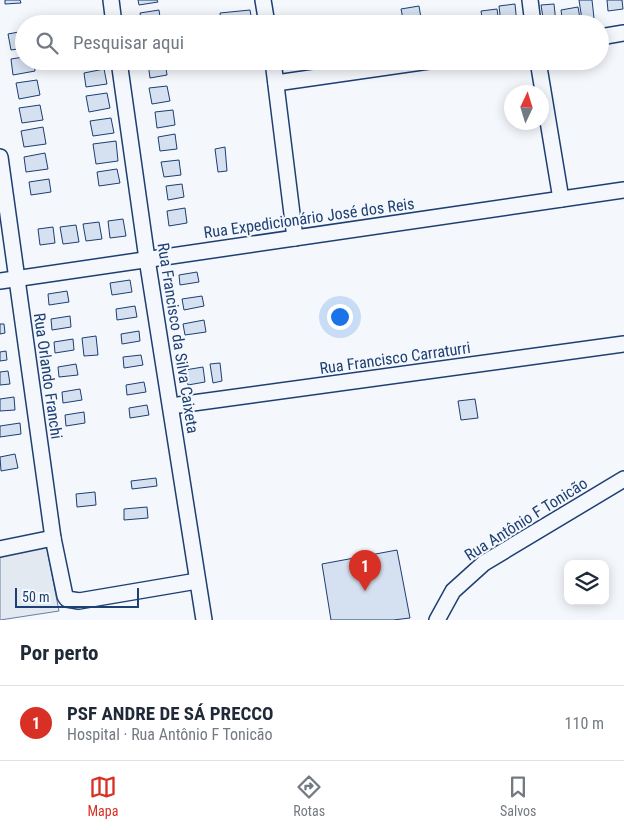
<!DOCTYPE html>
<html lang="pt">
<meta charset="utf-8">
<style>
body{margin:0;font-family:"Roboto Condensed",sans-serif;background:#f6f6f7;color:#1f2937}
.controls{position:absolute;right:15px;bottom:15px;display:grid;overflow:hidden;border-radius:10px;box-shadow:0 2px 12px #0003}
.controls button{width:45px;height:45px;display:grid;place-items:center;padding:0;border:0;border-bottom:1px solid #e0e1e3;background:#fff;color:#1f2937;font:25px sans-serif}
.compass{position:absolute;left:504px;top:85px;width:45px;height:45px;border-radius:50%;background:#fff;box-shadow:0 2px 12px #0003;rotate:4deg}
.scale{position:absolute;left:15px;bottom:12px;width:124px;box-sizing:border-box;padding-left:5px;border:2px solid #1d3f73;border-top:0;font-size:14px;line-height:18px;white-space:nowrap;color:#1d3f73;-webkit-text-stroke:4px #f4f7fb;paint-order:stroke}
.you{position:absolute;left:339px;top:316px;width:18px;height:18px;margin:-12px;border:4px solid #fff;border-radius:50%;background:#1a73e8;box-shadow:0 0 0 8px #1a73e833}
.badge{display:grid;place-items:center;width:32px;height:32px;border-radius:50%;background:#d93025;color:#fff;font-size:16px;font-weight:700}
.pin{position:absolute;translate:-50% -41px;filter:drop-shadow(0 1px 2px #0008)}
.pin::after{content:'';position:absolute;top:26px;width:18px;height:15px;background:inherit;clip-path:polygon(0 0,100% 0,50% 100%)}
.list{margin:0;padding:0;list-style:none}
h2{display:flex;justify-content:space-between;align-items:center;height:65px;margin:0;padding:0 20px;font-size:21px}
h2 small{font-size:16px;font-weight:400;color:#747a83}
.list li{display:grid;grid-template-columns:32px 1fr auto;gap:15px;align-items:center;box-sizing:border-box;height:75px;padding:0 20px;border-top:1px solid #e0e1e3}
.list b{display:block;font-size:19px;white-space:nowrap}
.list p{margin:0;font-size:16px;white-space:nowrap;color:#747a83}
.list em{font-size:16px;font-style:normal;color:#747a83}
.icon{flex:none;width:28px;height:28px;fill:none;stroke:currentColor;stroke-width:2;stroke-linecap:round;stroke-linejoin:round}
.map{position:relative;flex:none;width:624px;height:620px;overflow:hidden}
.search{position:absolute;background:#fff;box-shadow:0 2px 12px #0003;left:15px;right:15px;top:15px;height:55px;display:flex;align-items:center;gap:12px;box-sizing:border-box;padding:0 18px;border-radius:28px;color:#747a83;font-size:19px}
.sheet{height:140px;background:#fff}
nav{display:flex;justify-content:space-around;align-items:center;box-sizing:border-box;height:70px;border-top:1px solid #e0e1e3;background:#fff;font-size:14px;color:#747a83}
nav a{display:grid;justify-items:center;gap:2px}
nav .on{color:#d93025}
.map>svg:first-child{display:block}
.green{fill:#e3e9f0;stroke:#687fa3}
.building{fill:#d5e0f0;stroke:#1d3f73}
.lines{fill:none;stroke-linecap:round;stroke-linejoin:round}
.minor-casing{stroke:#1d3f73;stroke-width:18}
.minor{stroke:#f4f7fb;stroke-width:15}
.labels{text-anchor:middle;dominant-baseline:central;stroke-width:4;stroke-linejoin:round;paint-order:stroke}
.street-label{font-size:16px;fill:#1d3f73;stroke:#f4f7fb}
</style>
<div class="map">
<svg width="624" height="620" viewBox="0 0 624 620">
<rect width="100%" height="100%" fill="#f4f7fb"/>
<!-- green -->
<polygon class="green" points="46,544 59,611 0,620 0,554"/>
<!-- building -->
<g class="building">
<polygon points="5,0 20,0 21,3 5,4"/>
<polygon points="138,0 157,0 158,2 139,5"/>
<polygon points="579,0 592,0 594,18 582,20"/>
<polygon points="607,0 622,0 623,9 608,11"/>
<polygon points="515,4 517,24 501,24 499,6"/>
<polygon points="554,4 556,23 544,24 541,5"/>
<polygon points="419,6 422,24 404,24 401,9"/>
<polygon points="578,7 581,24 563,24 561,10"/>
<polygon points="497,9 499,24 483,24 481,11"/>
<polygon points="159,10 161,24 142,24 140,13"/>
<polygon points="250,10 252,21 221,23 220,13"/>
<polygon points="24,31 24,48 11,50 8,34"/>
<polygon points="24,57 24,61 34,61 35,71 13,75 11,59"/>
<polygon points="165,61 167,75 150,78 148,63"/>
<polygon points="104,69 107,84 86,87 84,73"/>
<polygon points="37,80 40,95 19,99 16,83"/>
<polygon points="167,86 170,101 152,104 149,88"/>
<polygon points="107,93 110,108 89,112 86,96"/>
<polygon points="40,105 43,120 22,123 19,108"/>
<polygon points="173,110 175,125 157,128 155,112"/>
<polygon points="111,118 114,133 93,136 90,121"/>
<polygon points="43,127 46,144 24,147 21,131"/>
<polygon points="175,134 177,149 160,151 158,137"/>
<polygon points="116,141 118,161 96,164 93,144"/>
<polygon points="225,147 227,171 218,172 215,149"/>
<polygon points="45,153 48,169 26,172 24,157"/>
<polygon points="179,160 181,175 164,177 161,162"/>
<polygon points="117,169 120,183 99,186 97,172"/>
<polygon points="49,179 51,192 31,195 29,182"/>
<polygon points="182,184 184,197 168,200 166,186"/>
<polygon points="185,208 187,223 169,226 167,211"/>
<polygon points="123,219 126,236 110,238 108,221"/>
<polygon points="99,222 102,239 86,241 83,224"/>
<polygon points="76,225 79,242 63,244 60,227"/>
<polygon points="53,227 55,243 40,245 38,229"/>
<polygon points="197,272 199,282 180,285 179,275"/>
<polygon points="130,280 132,292 112,295 110,283"/>
<polygon points="67,291 69,302 49,305 48,294"/>
<polygon points="202,296 204,306 184,310 182,299"/>
<polygon points="135,306 137,317 117,320 116,309"/>
<polygon points="70,316 71,327 52,330 51,319"/>
<polygon points="204,320 206,332 185,335 183,324"/>
<polygon points="0,324 4,324 5,333 0,334"/>
<polygon points="139,331 140,341 122,344 121,334"/>
<polygon points="96,336 98,355 84,356 82,338"/>
<polygon points="73,339 74,350 55,353 54,342"/>
<polygon points="6,351 7,360 0,361 0,352"/>
<polygon points="141,355 143,365 124,368 123,357"/>
<polygon points="220,363 222,381 213,383 210,364"/>
<polygon points="76,364 78,375 59,377 58,367"/>
<polygon points="203,367 205,382 188,385 185,370"/>
<polygon points="8,371 10,384 0,385 0,372"/>
<polygon points="144,382 146,392 127,395 126,385"/>
<polygon points="80,389 82,400 63,403 62,392"/>
<polygon points="14,397 15,410 0,411 0,399"/>
<polygon points="475,399 478,418 461,420 458,401"/>
<polygon points="147,405 149,415 130,418 129,408"/>
<polygon points="84,412 85,423 66,426 65,415"/>
<polygon points="20,423 21,434 0,437 0,426"/>
<polygon points="15,454 18,468 1,471 0,457"/>
<polygon points="156,478 157,486 132,489 131,481"/>
<polygon points="95,492 96,505 77,507 76,494"/>
<polygon points="147,507 148,518 124,520 124,509"/>
<polygon points="397,550 410,618 393,620 331,620 322,564"/>
</g>
<g class="lines">
<!-- minor casing -->
<g class="minor-casing">
<g id="minor">
<polyline points="111,0 114,24"/>
<polyline points="263,0 267,24"/>
<polyline points="530,0 533,24"/>
<polyline points="600,37 624,33"/>
<polyline points="119,61 147,259 204,620"/>
<polyline points="273,61 295,238"/>
<polyline points="538,61 561,199"/>
<polyline points="276,83 429,61"/>
<polyline points="0,157 53,538 65,596 67,599 79,601 197,581"/>
<polyline points="0,281 624,190"/>
<polyline points="171,406 624,344"/>
<polyline points="0,549 53,538"/>
<polyline points="437,620 453,591 484,563 624,479"/>
</g>
</g>
<!-- minor -->
<use href="#minor" class="minor"/>
</g>
<g class="labels">
<!-- street labels -->
<g class="street-label">
<text transform="translate(309 218) rotate(-8)">Rua Expedicionário José dos Reis</text>
<text transform="translate(178 338) rotate(81)">Rua Francisco da Silva Caixeta</text>
<text transform="translate(395 358) rotate(-8)">Rua Francisco Carraturri</text>
<text transform="translate(48 376) rotate(82)">Rua Orlando Franchi</text>
<text transform="translate(526 519) rotate(-32)">Rua Antônio F Tonicão</text>
</g>
</g>
</svg>
<div class="controls">
<button><svg class="icon" aria-label="layers" viewBox="0 0 24 24"><path d="M12 4l9 5-9 5-9-5zM3 14l9 5 9-5"/></svg></button>
</div>
<svg class="compass" viewBox="-18 -18 36 36"><path d="M0-13l5 13h-10z" fill="#e53935"/><path d="M0 13l5-13h-10z" fill="#747a83"/></svg>
<div class="scale">50 m</div>
<div class="you"></div>
<div class="pin badge" style="left:365px;top:591px">1</div>
<div class="search"><svg class="icon" aria-label="search" viewBox="0 0 24 24"><circle cx="10" cy="10" r="6"/><path d="M15 15l6 6"/></svg>Pesquisar aqui</div>
</div>
<section class="sheet">
<h2>Por perto<small></small></h2>
<ul class="list">
<li><span class="badge">1</span><div><b>PSF ANDRE DE SÁ PRECCO</b><p>Hospital · Rua Antônio F Tonicão</p></div><em>110 m</em></li>
</ul>
</section>
<nav>
<a class="on"><svg class="icon" aria-label="map" viewBox="0 0 24 24"><path d="M3 6l6-2 6 2 6-2v14l-6 2-6-2-6 2zM9 4v14M15 6v14"/></svg>Mapa</a>
<a><svg class="icon" aria-label="directions" viewBox="0 0 24 24"><path d="M12 3l9 9-9 9-9-9zM9 14v-3h6M13 9l2 2-2 2"/></svg>Rotas</a>
<a><svg class="icon" aria-label="saved" viewBox="0 0 24 24"><path d="M7 4h10v16l-5-4-5 4z"/></svg>Salvos</a>
</nav>
